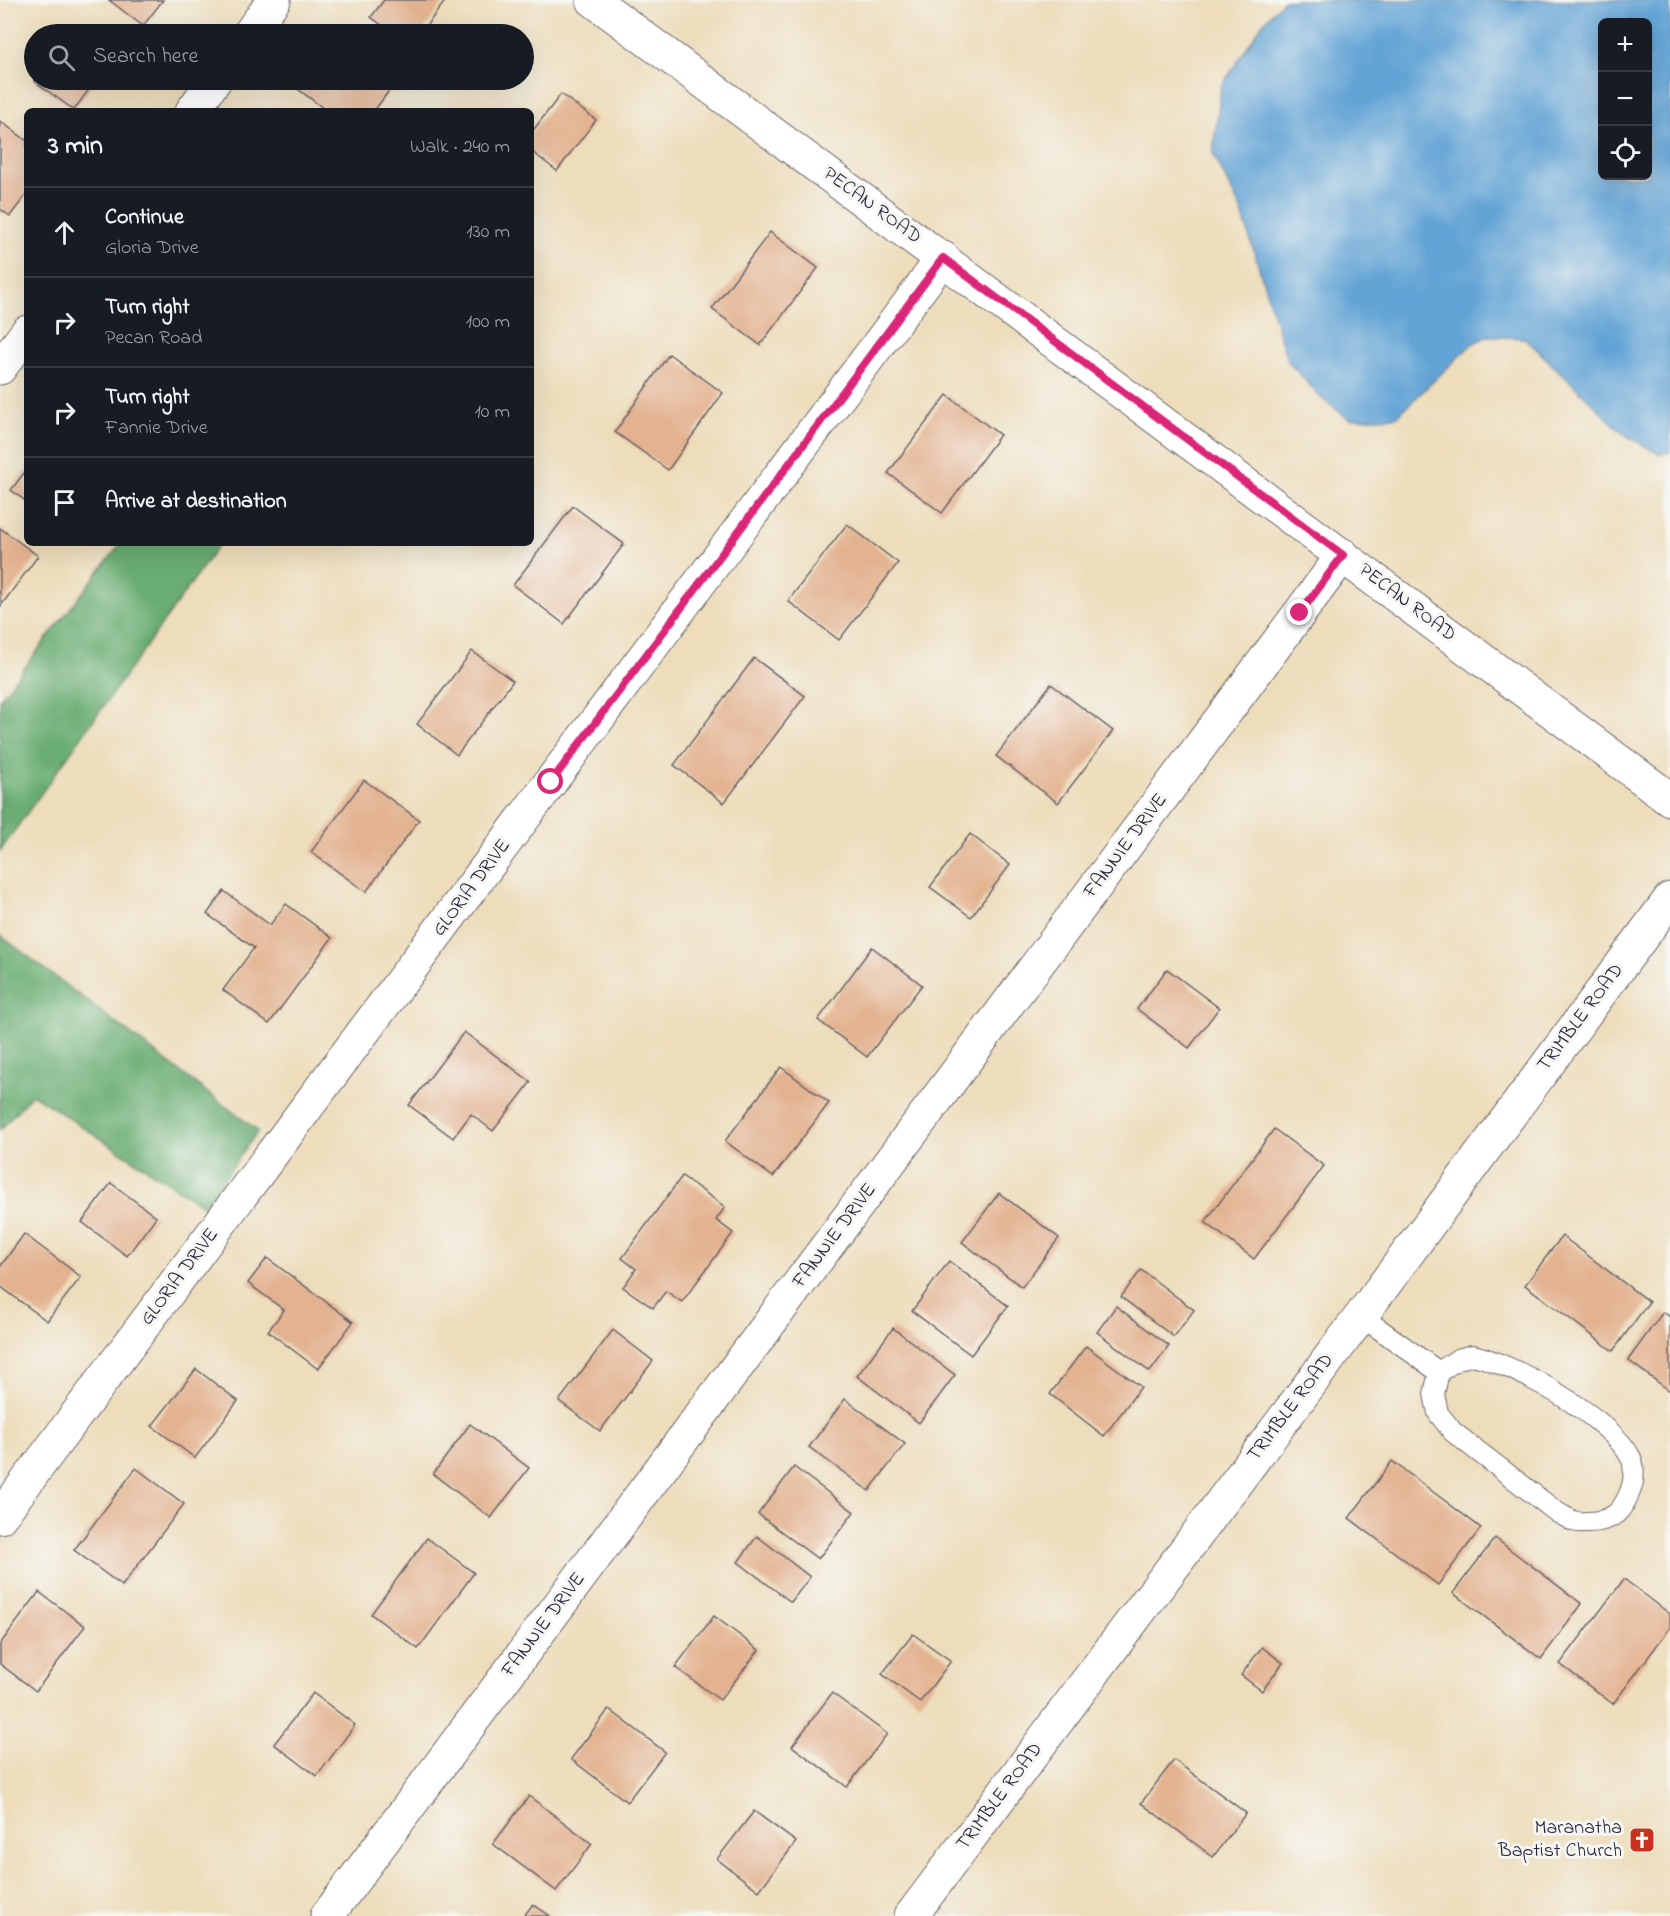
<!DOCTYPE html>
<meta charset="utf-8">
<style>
body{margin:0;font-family:"Indie Flower",sans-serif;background:#20242c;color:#f1f3f6}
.controls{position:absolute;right:18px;top:18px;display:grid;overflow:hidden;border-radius:9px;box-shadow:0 6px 24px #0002}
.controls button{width:54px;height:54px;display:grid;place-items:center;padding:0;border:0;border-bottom:2px solid #363941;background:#171b24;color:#f1f3f6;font:30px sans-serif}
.stop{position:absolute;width:18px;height:18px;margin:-14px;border:4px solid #db2777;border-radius:50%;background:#fff}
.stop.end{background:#db2777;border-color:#fff;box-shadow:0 2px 6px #0008}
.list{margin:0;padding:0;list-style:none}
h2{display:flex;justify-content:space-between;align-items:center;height:78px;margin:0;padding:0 24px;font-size:26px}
h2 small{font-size:20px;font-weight:400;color:#9ea1a6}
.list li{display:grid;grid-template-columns:39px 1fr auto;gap:18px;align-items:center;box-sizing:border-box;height:90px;padding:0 24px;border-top:2px solid #363941}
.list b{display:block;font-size:22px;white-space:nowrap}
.list p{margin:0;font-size:20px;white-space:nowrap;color:#9ea1a6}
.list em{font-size:20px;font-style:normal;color:#9ea1a6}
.icon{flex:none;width:33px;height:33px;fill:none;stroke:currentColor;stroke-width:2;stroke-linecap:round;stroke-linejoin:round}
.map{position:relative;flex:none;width:1670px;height:1916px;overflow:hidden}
.search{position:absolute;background:#171b24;box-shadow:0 6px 24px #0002;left:24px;top:24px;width:510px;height:66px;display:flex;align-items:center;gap:15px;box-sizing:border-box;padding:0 21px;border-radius:33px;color:#9ea1a6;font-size:22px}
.panel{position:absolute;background:#171b24;box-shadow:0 6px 24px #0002;left:24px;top:108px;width:510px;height:438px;border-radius:9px}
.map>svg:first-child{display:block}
.forest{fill:#69ad72;stroke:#466856;stroke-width:1.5}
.water{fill:#63a4d6;stroke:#426388;stroke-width:1.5;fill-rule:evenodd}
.building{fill:#e3b290}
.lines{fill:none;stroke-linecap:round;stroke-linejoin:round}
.service-casing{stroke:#696368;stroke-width:22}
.minor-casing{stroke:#696368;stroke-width:35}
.service{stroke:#fff;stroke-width:20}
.minor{stroke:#fff;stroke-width:33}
.route{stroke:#db2777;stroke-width:8}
.labels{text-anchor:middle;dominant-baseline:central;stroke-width:6;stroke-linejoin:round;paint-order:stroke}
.street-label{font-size:20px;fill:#22223b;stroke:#f6f6f2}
.poi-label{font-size:20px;fill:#22223b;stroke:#f6f6f2;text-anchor:end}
</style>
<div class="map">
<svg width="1670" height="1916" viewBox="0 0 1670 1916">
<rect width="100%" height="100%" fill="#f6f6f2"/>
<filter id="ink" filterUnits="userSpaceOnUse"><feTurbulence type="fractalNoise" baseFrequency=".0167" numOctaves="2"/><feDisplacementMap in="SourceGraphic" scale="12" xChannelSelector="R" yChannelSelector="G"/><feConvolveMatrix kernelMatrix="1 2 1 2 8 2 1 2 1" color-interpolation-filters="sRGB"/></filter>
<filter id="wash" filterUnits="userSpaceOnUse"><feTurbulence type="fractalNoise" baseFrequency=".008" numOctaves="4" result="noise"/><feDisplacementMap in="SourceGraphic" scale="24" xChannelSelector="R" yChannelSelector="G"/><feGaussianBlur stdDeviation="1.35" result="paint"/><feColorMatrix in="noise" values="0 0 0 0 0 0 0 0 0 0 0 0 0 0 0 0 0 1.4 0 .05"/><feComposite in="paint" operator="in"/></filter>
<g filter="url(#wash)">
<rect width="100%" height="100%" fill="#edddbb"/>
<!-- forest -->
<g class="forest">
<polygon points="121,543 220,543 0,851 0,699"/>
<polygon points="0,935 258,1131 204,1206 32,1094 0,1130"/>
</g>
<!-- water -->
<path class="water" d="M1284,0h386v452l-11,2 -35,-20 -99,-96 -37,-2 -16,8 -76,73 -47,2 -29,-22 -33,-37 -45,-148 -29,-59 8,-66 42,-64zM1602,22h46v154h-46z"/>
<g id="blocks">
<!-- building -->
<g class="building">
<polygon points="109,0 163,0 143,26"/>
<polygon points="384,0 446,0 420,34 394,34 371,17"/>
<polygon points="35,80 96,80 74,110 34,81"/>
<polygon points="305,80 397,80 374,111 327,111 298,89"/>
<polygon points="561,94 596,120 557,171 531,151 531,133"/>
<polygon points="0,121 27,141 27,194 10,216 0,209"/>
<polygon points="770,232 818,268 760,345 712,309"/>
<polygon points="669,354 723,393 668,470 615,432"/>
<polygon points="947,395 1000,435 942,513 888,473"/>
<polygon points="27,469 27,502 11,490"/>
<polygon points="573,506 624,544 564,624 513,585"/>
<polygon points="847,524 898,563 839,640 788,601"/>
<polygon points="0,528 38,556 0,607"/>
<polygon points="472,651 513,681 457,755 417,724"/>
<polygon points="754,658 805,696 724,803 674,765"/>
<polygon points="1051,684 1113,731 1058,803 996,756"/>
<polygon points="364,780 419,820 366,892 311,852"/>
<polygon points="970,834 1010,865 971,917 930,887"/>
<polygon points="224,891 270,925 286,904 332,938 269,1024 223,990 254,948 207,914"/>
<polygon points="872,947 922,985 867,1057 818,1020"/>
<polygon points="1167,969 1219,1008 1189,1048 1137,1009"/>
<polygon points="464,1032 531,1082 493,1131 471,1114 453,1138 409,1105"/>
<polygon points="781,1067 829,1103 773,1177 725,1141"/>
<polygon points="1274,1129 1324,1166 1254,1259 1205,1222"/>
<polygon points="682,1176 725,1207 716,1220 733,1233 682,1302 666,1291 653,1308 623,1287 636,1269 622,1258"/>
<polygon points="111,1183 156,1217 127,1256 82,1222"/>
<polygon points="999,1193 1059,1238 1022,1287 962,1242"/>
<polygon points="24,1234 81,1277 47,1321 0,1286 0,1267"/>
<polygon points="1562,1236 1649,1302 1613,1351 1525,1285"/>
<polygon points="267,1258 353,1322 318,1369 268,1331 284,1310 248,1283"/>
<polygon points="949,1261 1008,1306 971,1355 912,1311"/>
<polygon points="1141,1270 1194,1310 1174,1337 1121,1297"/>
<polygon points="1116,1306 1169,1346 1150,1372 1097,1332"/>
<polygon points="1663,1312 1670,1317 1670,1391 1628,1360"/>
<polygon points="893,1328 955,1375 919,1423 857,1376"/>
<polygon points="613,1330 653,1361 600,1431 559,1401"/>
<polygon points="1086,1346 1141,1387 1104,1436 1050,1394"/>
<polygon points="196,1369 238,1401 195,1458 152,1426"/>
<polygon points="845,1399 905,1444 869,1491 809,1447"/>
<polygon points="470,1424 529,1468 491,1518 433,1474"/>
<polygon points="1392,1461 1481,1528 1438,1585 1349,1518"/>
<polygon points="794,1467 854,1512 818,1559 758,1514"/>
<polygon points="136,1468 184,1504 122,1586 74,1550"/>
<polygon points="757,1536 810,1577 791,1602 738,1562"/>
<polygon points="427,1538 474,1573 418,1649 371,1614"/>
<polygon points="1495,1538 1582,1604 1541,1659 1453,1593"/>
<polygon points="1624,1579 1670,1614 1670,1628 1613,1704 1560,1664"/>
<polygon points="39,1592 85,1626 36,1691 0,1664 0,1644"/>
<polygon points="714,1616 759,1650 720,1700 675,1667"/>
<polygon points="913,1634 951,1661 920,1702 882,1674"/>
<polygon points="1262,1647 1283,1663 1262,1691 1241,1675"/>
<polygon points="313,1693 355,1725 317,1776 274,1744"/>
<polygon points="832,1693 887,1734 847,1787 792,1746"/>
<polygon points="609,1709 665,1752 627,1802 571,1759"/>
<polygon points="1174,1760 1246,1813 1213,1857 1141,1803"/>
<polygon points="529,1796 592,1844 556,1891 493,1844"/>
<polygon points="754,1811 796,1842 759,1891 717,1859"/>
<polygon points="533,1904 550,1916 524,1916"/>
</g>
</g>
</g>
<g filter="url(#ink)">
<use href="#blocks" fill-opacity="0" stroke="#696368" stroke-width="1.5"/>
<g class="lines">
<!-- service casing -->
<g class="service-casing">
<g id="service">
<polyline points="1361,1316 1439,1372"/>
<path d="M1473,1355c43,10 138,63 158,103 4,8 3,23 0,31 -8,22 -18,33 -43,33 -4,0 -10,1 -14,-1 -5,-1 -11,-6 -16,-8l-105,-81 -15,-19 -4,-19 5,-22 19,-13z"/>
</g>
</g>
<!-- minor casing -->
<g class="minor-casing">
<g id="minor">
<polyline points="593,0 1670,799"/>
<polyline points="249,34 274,0"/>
<polyline points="192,111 215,80"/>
<polyline points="0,368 27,332"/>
<polyline points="0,1517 943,258"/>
<polyline points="327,1916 1343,555"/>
<polyline points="911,1916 1361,1316 1670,899"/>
</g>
</g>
<!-- service -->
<use href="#service" class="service"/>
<!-- minor -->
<use href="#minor" class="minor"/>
</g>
</g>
<g class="lines" filter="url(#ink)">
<!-- route -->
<polyline class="route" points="551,782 943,258 1343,555 1300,613"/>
</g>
<!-- icons -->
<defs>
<g id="church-square" transform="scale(1.35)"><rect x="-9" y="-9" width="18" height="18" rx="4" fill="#c8321e" stroke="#f6f6f2"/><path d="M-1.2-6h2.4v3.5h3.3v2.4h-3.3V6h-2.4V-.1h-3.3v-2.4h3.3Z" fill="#fff"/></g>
</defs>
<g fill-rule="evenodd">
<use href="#church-square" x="1642" y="1840"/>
</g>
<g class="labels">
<!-- street labels -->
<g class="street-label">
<text transform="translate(872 206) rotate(36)">PECAN ROAD</text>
<text transform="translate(1407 603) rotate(37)">PECAN ROAD</text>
<text transform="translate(1126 846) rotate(-53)">FANNIE DRIVE</text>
<text transform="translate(472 888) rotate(-53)">GLORIA DRIVE</text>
<text transform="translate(1581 1018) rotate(-53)">TRIMBLE ROAD</text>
<text transform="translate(835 1236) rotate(-53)">FANNIE DRIVE</text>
<text transform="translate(180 1277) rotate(-53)">GLORIA DRIVE</text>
<text transform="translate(1291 1408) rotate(-53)">TRIMBLE ROAD</text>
<text transform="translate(544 1625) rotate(-53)">FANNIE DRIVE</text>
<text transform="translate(1000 1797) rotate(-53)">TRIMBLE ROAD</text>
</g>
<!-- poi labels -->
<g class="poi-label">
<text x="1622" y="1828">Maranatha<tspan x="1622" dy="23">Baptist Church</tspan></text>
</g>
</g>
</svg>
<div class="controls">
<button>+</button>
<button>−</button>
<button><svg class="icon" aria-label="locate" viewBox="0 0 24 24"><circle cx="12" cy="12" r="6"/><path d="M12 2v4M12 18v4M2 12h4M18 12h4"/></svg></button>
</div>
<div class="stop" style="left:551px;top:782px"></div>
<div class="stop end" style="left:1300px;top:613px"></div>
<div class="search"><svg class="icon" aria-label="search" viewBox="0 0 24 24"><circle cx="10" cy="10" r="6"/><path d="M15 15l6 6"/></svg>Search here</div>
<section class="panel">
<h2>3 min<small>Walk · 240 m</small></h2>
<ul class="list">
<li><svg class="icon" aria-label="ahead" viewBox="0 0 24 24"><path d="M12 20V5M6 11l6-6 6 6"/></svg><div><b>Continue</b><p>Gloria Drive</p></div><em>130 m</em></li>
<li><svg class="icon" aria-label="right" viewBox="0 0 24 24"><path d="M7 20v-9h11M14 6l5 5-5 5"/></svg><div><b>Turn right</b><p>Pecan Road</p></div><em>100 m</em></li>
<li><svg class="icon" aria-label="right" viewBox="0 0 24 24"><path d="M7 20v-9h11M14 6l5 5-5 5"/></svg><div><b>Turn right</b><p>Fannie Drive</p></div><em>10 m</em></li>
<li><svg class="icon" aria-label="arrive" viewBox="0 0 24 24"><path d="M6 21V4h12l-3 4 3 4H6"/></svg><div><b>Arrive at destination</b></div></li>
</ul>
</section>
</div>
